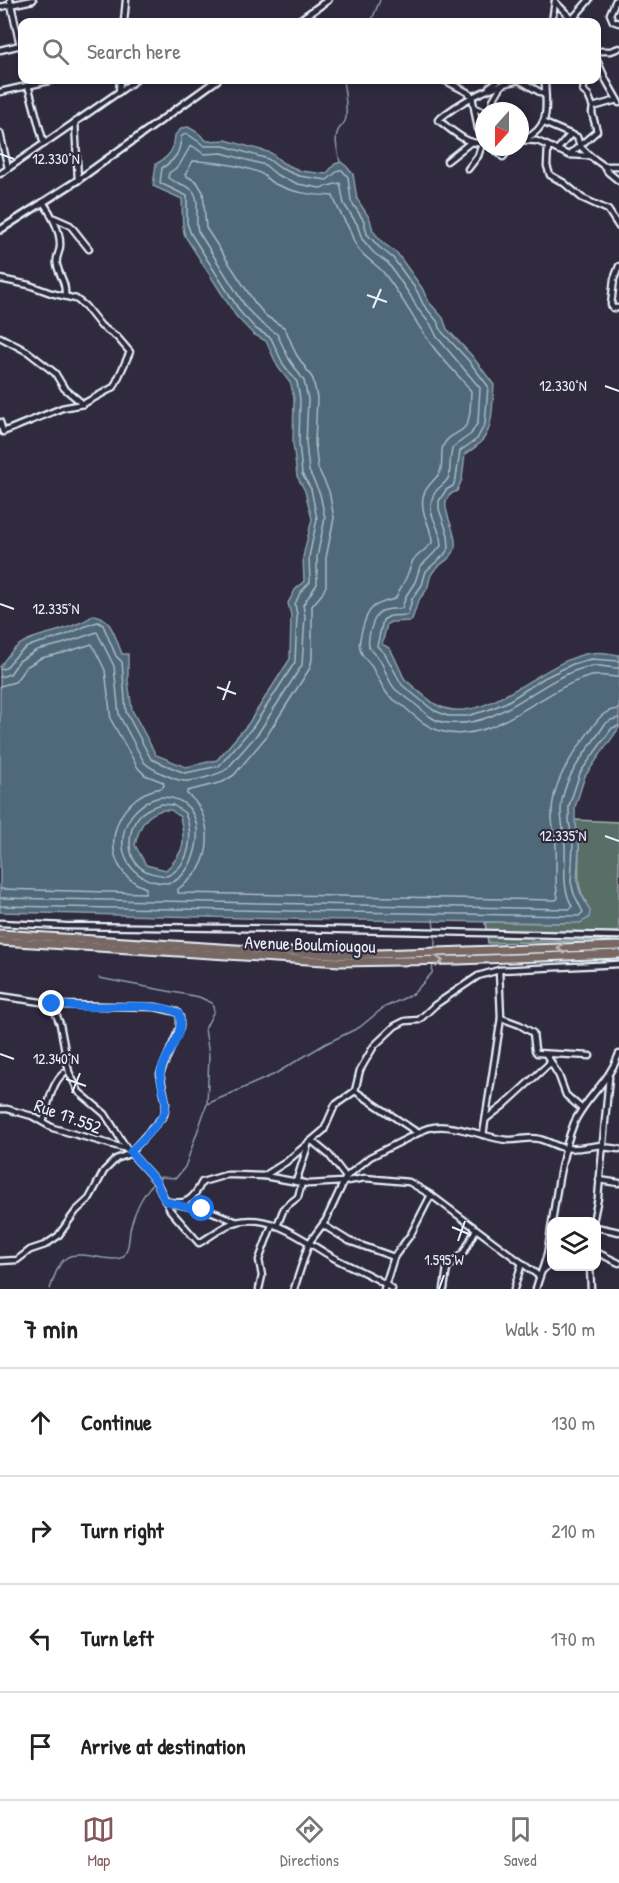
<!DOCTYPE html>
<meta charset="utf-8">
<style>
body{margin:0;font-family:"Patrick Hand",sans-serif;background:#f6f6f6;color:#222}
.controls{position:absolute;right:18px;bottom:18px;display:grid;overflow:hidden;border-radius:12px;box-shadow:0 3px 9px #0003}
.controls button{width:54px;height:54px;display:grid;place-items:center;padding:0;border:0;border-bottom:2px solid #e0e0e0;background:#fff;color:#222;font:30px sans-serif}
.compass{position:absolute;left:475px;top:102px;width:54px;height:54px;border-radius:50%;background:#fff;box-shadow:0 3px 9px #0003;rotate:201deg}
.stop{position:absolute;width:18px;height:18px;margin:-14px;border:4px solid #1a73e8;border-radius:50%;background:#fff}
.stop.end{background:#1a73e8;border-color:#fff;box-shadow:0 2px 6px #0008}
.list{margin:0;padding:0;list-style:none}
h2{display:flex;justify-content:space-between;align-items:center;height:78px;margin:0;padding:0 24px;font-size:26px}
h2 small{font-size:20px;font-weight:400;color:#767676}
.list li{display:grid;grid-template-columns:39px 1fr auto;gap:18px;align-items:center;box-sizing:border-box;height:108px;padding:0 24px;border-top:2px solid #e0e0e0}
.list b{display:block;font-size:22px;white-space:nowrap}
.list em{font-size:20px;font-style:normal;color:#767676}
.icon{flex:none;width:33px;height:33px;fill:none;stroke:currentColor;stroke-width:2;stroke-linecap:round;stroke-linejoin:round}
.map{position:relative;flex:none;width:619px;height:1289px;overflow:hidden}
.search{position:absolute;background:#fff;box-shadow:0 3px 9px #0003;left:18px;right:18px;top:18px;height:66px;display:flex;align-items:center;gap:15px;box-sizing:border-box;padding:0 21px;border-radius:12px;color:#767676;font-size:22px}
.sheet{height:510px;background:#fff}
nav{display:flex;justify-content:space-around;align-items:center;box-sizing:border-box;height:84px;border-top:2px solid #e0e0e0;background:#fff;font-size:16px;color:#767676}
nav a{display:grid;justify-items:center;gap:3px}
nav .on{color:#85585c}
.map>svg:first-child{display:block}
.green{fill:#5a6e67;stroke:#a1b0b0;stroke-width:1.5}
.water{fill:#50687a;stroke:#8d9fac;stroke-width:1.5;fill-rule:evenodd}
.lines{fill:none;stroke-linecap:round;stroke-linejoin:round}
.shore{stroke:#abbac6;stroke-width:1.5}
.stream{stroke:#8d9fac;stroke-width:1.5}
.minor-casing{stroke:#e8f1f8;stroke-width:9}
.tertiary-casing{stroke:#e8f1f8;stroke-width:10}
.trunk-casing{stroke:#e8f1f8;stroke-width:11}
.minor{stroke:#2f2a3d;stroke-width:4.5}
.tertiary{stroke:#2f2a3d;stroke-width:5}
.trunk{stroke:#776864;stroke-width:7}
.oneway{stroke:#bbbabd}
.route{stroke:#1a73e8;stroke-width:8}
.ticks{fill:none;stroke:#e8f1f8;stroke-width:2}
.labels{text-anchor:middle;dominant-baseline:central;stroke-width:4.5;stroke-linejoin:round;paint-order:stroke}
.street-label{font-size:18px;fill:#e8f1f8;stroke:#2f2a3d}
.ticks-label{font-size:15px;text-anchor:middle;fill:#e8f1f8;stroke:#2f2a3d;stroke-width:4.5;stroke-linejoin:round;paint-order:stroke}
</style>
<div class="map">
<svg width="619" height="1289" viewBox="0 0 619 1289">
<rect width="100%" height="100%" fill="#2f2a3d"/>
<filter id="ink" filterUnits="userSpaceOnUse"><feTurbulence type="fractalNoise" baseFrequency=".0167" numOctaves="2"/><feDisplacementMap in="SourceGraphic" scale="12" xChannelSelector="R" yChannelSelector="G"/><feConvolveMatrix kernelMatrix="1 2 1 2 8 2 1 2 1" color-interpolation-filters="sRGB"/></filter>
<g filter="url(#ink)">
<!-- green -->
<path class="green" d="M575,820l44,2v114l-8,4 -123,3 -3,-21 81,1 20,-21c-12,-19 -6,-36 -7,-57 0,-8 -3,-17 -4,-25z"/>
<!-- water -->
<path class="water" d="M188,127l9,5 10,9 19,-1 45,13 12,10 18,8 25,3 9,-10 6,-2 5,4 7,8 4,25 13,20 3,12 10,12 14,10 25,35 6,13 15,17 4,11 25,27 22,29c-3,31 2,52 -29,69l-3,25 -5,12c-26,9 2,38 -2,57 -3,13 -19,16 -24,27 -2,4 -2,9 -4,14 -2,4 -6,7 -8,11 -4,7 -4,14 -8,21l-20,1 -4,2 -5,20c3,2 6,3 8,5 3,4 11,23 14,29 3,4 26,23 31,26 47,28 109,-46 157,-51 9,-2 18,1 27,2v73l-34,48 -10,31v13l4,24 -2,37 3,11 10,19 -1,7 -9,5 -298,-4 -282,-7v-245c20,-34 39,-28 72,-41 7,-3 15,-5 21,-11 18,0 23,25 29,39h6v27l4,29 24,45 30,12 31,-7 31,-36 42,-65 1,-44 -3,-12 7,-13 9,-9 -1,-24 9,-38 -7,-28 -8,-15 -4,-33 1,-44 -3,-15 -13,-17 -12,-26 -13,-7 -17,-18 -51,-80c-4,-12 -2,-23 -3,-37l-29,-13 3,-22c14,-8 18,-14 19,-29l7,-7zM162,810h9l9,7c6,25 5,35 -14,53l-20,-5 -11,-20c4,-17 9,-30 27,-35z"/>
<g class="lines">
<!-- shore -->
<g class="shore">
<path d="M0,669l6,-1c21,-29 29,-22 57,-32 11,-4 25,-12 35,-14l5,3 13,31 6,6 4,50 25,47 34,14 34,-7 34,-39 42,-65 2,-47 -2,-11 5,-11 10,-11 -1,-25 8,-38 -6,-30 -9,-15 -3,-31 1,-44 -3,-17 -14,-18 -12,-26 -15,-9 -15,-16 -50,-79 -4,-11v-27l-27,-13 2,-15c13,-8 18,-15 19,-31l5,-4 19,13h19l44,13 12,9 19,8 28,4 12,-10h3l6,7 3,24 13,20 3,13 12,13 14,11 24,33 6,13 14,17 5,11 26,28 20,26 -3,38 -8,15 -17,12 -4,27 -3,8 -7,4 -7,11v8l9,26 1,13 -5,7 -18,16 -4,14 -10,14 -4,16 -18,1 -7,4 -6,26 8,8 17,31 31,25 15,6h19l21,-6 19,-8 37,-24 29,-14 18,-5 28,2"/>
<path d="M0,677l10,-3 9,-13 18,-11 25,-6 35,-12 17,34 5,49 25,47c6,7 31,18 40,19 10,1 36,-7 43,-12l32,-37 43,-67 3,-49 -2,-11 14,-21v-27l8,-39 -5,-24 -11,-23 -3,-28 2,-44 -4,-18 -15,-22 -12,-25 -16,-11 -14,-14 -49,-78c-4,-12 4,-33 -7,-42 -7,-5 -16,-6 -23,-11l1,-5 10,-7 12,-21 13,9 18,-1 43,12 12,10 21,9 22,4 20,-5 4,21 13,20 5,15 12,14 14,10 22,32 7,13 14,17 6,12 43,51 -2,34 -7,12 -18,13c-4,9 -2,19 -4,29 -3,11 -19,11 -18,33 1,12 10,20 10,37l-21,21 -5,15 -9,14 -4,12c-7,2 -14,0 -22,4 -7,6 -13,25 -11,34 1,7 8,9 11,14 5,9 8,21 15,29 4,4 10,7 15,11 12,9 21,22 38,23 57,5 91,-47 144,-57 9,-1 18,2 27,2"/>
<path d="M619,677c-9,0 -18,-3 -27,-1 -49,11 -99,71 -152,55 -16,-5 -25,-15 -37,-25 -5,-4 -11,-7 -15,-11 -6,-8 -11,-19 -16,-28 -3,-5 -8,-8 -11,-15 -3,-7 -1,-14 1,-22 6,-23 11,-26 33,-31l11,-21 7,-18 19,-17c0,-17 -12,-28 -9,-46 2,-10 10,-15 16,-23 5,-7 1,-20 4,-28 5,-11 14,-11 21,-18 8,-9 6,-26 7,-37 -13,-17 -31,-33 -42,-50 -16,-22 -29,-48 -46,-69 -6,-7 -15,-12 -21,-19 -11,-11 -8,-17 -15,-28 -6,-11 -10,-17 -14,-29 -21,-1 -40,-3 -60,-13 -4,-2 -7,-6 -11,-9 -15,-8 -52,-13 -69,-13l-8,14 12,7 6,10 3,36 49,75 11,13 19,12 11,26 17,25 4,19 -2,45 3,25 11,23 5,27 -8,40v28l-4,8 -10,12v53l-2,9 -44,69 -32,38 -11,7 -36,9v3c22,16 26,52 12,75 -5,7 -14,15 -21,20v4l378,7 2,-2c-4,-18 -1,-33 -2,-51 0,-9 -3,-18 -4,-27 -2,-35 17,-60 36,-87 9,-12 14,-23 31,-24"/>
<path d="M0,686l15,-4 11,-15 15,-9 22,-5 29,-9 13,26 6,50 27,48 7,7 18,7 1,3 -2,3c-52,7 -69,81 -16,100l-1,5 -145,-4"/>
<path d="M160,797c60,-1 37,88 5,86 -56,-3 -55,-74 -5,-86z"/>
<path d="M161,804l12,1 12,8c9,22 6,52 -18,63 -7,-1 -18,-2 -23,-6 -19,-11 -17,-41 -4,-55 6,-6 14,-9 21,-11z"/>
<path d="M0,898l570,11 2,-3c-11,-20 -6,-38 -7,-59 0,-13 -4,-24 -4,-37 1,-34 27,-59 44,-86l6,-4 8,-2"/>
<polyline points="0,906 579,916 583,912 574,894 571,882 573,845 569,821 569,806 580,773 612,728 619,726"/>
</g>
<!-- stream -->
<g class="stream">
<polyline points="371,22 380,0"/>
<path d="M340,162c-2,-10 -7,-24 -1,-33 3,-4 6,-5 7,-11 1,-13 -1,-26 -3,-38"/>
<polyline points="433,919 434,929"/>
<polyline points="435,934 435,950"/>
<polyline points="207,1104 273,1075 325,1044 360,1027 383,1008 413,994 432,973 433,964"/>
<path d="M50,1289c12,-37 16,-37 53,-31 8,1 13,2 20,-1 6,-8 6,-18 7,-27 4,-19 15,-42 30,-53l16,1 9,-11 22,-63 2,-49 -4,-26 9,-18 -2,-8 -13,-6 -100,-19"/>
</g>
<!-- minor casing -->
<g class="minor-casing">
<g id="minor">
<polyline points="10,0 20,45"/>
<polyline points="616,0 610,14 613,21 619,23"/>
<polyline points="555,2 570,17 584,22"/>
<polyline points="0,7 33,0"/>
<polyline points="124,22 126,0"/>
<polyline points="552,22 555,1"/>
<polyline points="570,22 589,0"/>
<polyline points="0,50 21,45"/>
<polyline points="596,51 611,51 619,48"/>
<polyline points="596,58 606,80 619,103"/>
<polyline points="444,80 467,92 472,96 478,129 484,135"/>
<polyline points="581,80 584,86 583,91 588,95 593,107"/>
<polyline points="28,85 44,144"/>
<polyline points="489,87 499,80"/>
<polyline points="0,92 53,80"/>
<polyline points="119,92 120,80"/>
<polyline points="475,108 484,112"/>
<polyline points="491,111 493,100 502,85"/>
<polyline points="75,122 78,180"/>
<polyline points="544,123 577,137 580,146 590,156"/>
<polyline points="0,133 8,168"/>
<path d="M525,139c28,-14 20,-34 20,-59"/>
<polyline points="520,140 537,141 569,155 590,156 604,166 619,166"/>
<path d="M484,143c-17,3 -33,-14 -46,-23 24,-20 50,-33 81,-40l26,15"/>
<polyline points="548,146 547,166 550,175 564,183 582,198 608,210 619,227"/>
<polyline points="492,147 503,157 511,147"/>
<polyline points="557,150 570,135"/>
<polyline points="569,155 597,131 592,113 593,107 617,100"/>
<polyline points="447,161 471,142"/>
<polyline points="604,166 608,172 619,181"/>
<polyline points="468,169 478,156 482,144"/>
<polyline points="0,174 136,80"/>
<path d="M43,202c8,11 18,30 17,44 0,7 -5,11 -3,19 3,13 9,16 8,31"/>
<polyline points="52,217 70,225 89,249"/>
<polyline points="619,266 614,279 611,305 613,308 619,308"/>
<polyline points="0,279 29,285 51,293 76,299 85,306 101,326 117,337 130,352 114,387 83,404 62,408 3,432 0,422"/>
<polyline points="0,337 28,352 55,373 64,388 83,404"/>
<polyline points="0,923 65,926 304,929 619,936"/>
<polyline points="0,996 61,1005 155,1007 177,1012 180,1017 180,1027 160,1074 166,1103 164,1115 129,1154 116,1159 104,1171 89,1199 76,1211 58,1236 45,1245 30,1250 17,1260 0,1261"/>
<path d="M52,1004l8,20 9,48 10,20 26,22 22,35 29,32 14,29 29,33c12,-6 24,-18 37,-21 37,-9 69,20 98,36 20,11 40,17 58,31"/>
<polyline points="501,1018 520,1025 533,1033 535,1050 537,1053 590,1056"/>
<polyline points="546,1054 559,1076 566,1095 582,1109"/>
<path d="M355,1091l63,42c24,-17 64,5 89,7 11,1 22,-4 32,-1 9,2 18,8 26,9 11,2 26,-2 37,-3"/>
<polyline points="0,1109 7,1109 32,1116 53,1128 127,1149"/>
<polyline points="486,1119 503,1106 551,1062"/>
<path d="M43,1122c5,-15 8,-39 21,-49"/>
<polyline points="483,1135 501,1018 499,970"/>
<polyline points="312,1141 329,1155 346,1177"/>
<polyline points="602,1147 619,1149"/>
<polyline points="264,1176 286,1162 324,1130 335,1105 355,1091 360,1070 374,1046 395,1026 405,1021 419,1020 435,1005 478,976 499,970 619,964"/>
<polyline points="599,1180 619,1183"/>
<polyline points="296,1182 308,1145"/>
<path d="M165,1201c21,5 28,-1 37,-19l24,-7h9l29,1 45,8 33,-2 23,-4 44,4 22,13 108,81"/>
<polyline points="177,1204 208,1210 237,1222"/>
<polyline points="593,1222 598,1198 609,1077"/>
<polyline points="323,1225 349,1241 394,1257"/>
<polyline points="277,1226 284,1208 298,1197 302,1183"/>
<polyline points="596,1227 619,1232"/>
<polyline points="596,1252 619,1263"/>
<polyline points="590,1266 591,1289"/>
<polyline points="543,1270 552,1262"/>
<polyline points="259,1289 262,1276 259,1260 272,1225"/>
<polyline points="294,1289 309,1243 326,1220 346,1177 370,1157 418,1133"/>
<polyline points="384,1289 394,1257 411,1234 431,1195"/>
<polyline points="444,1289 447,1268 464,1252 476,1229"/>
<polyline points="514,1289 522,1263"/>
<path d="M536,1289c3,-13 10,-26 12,-40 7,-42 10,-85 26,-126 11,-25 35,-41 45,-69"/>
</g>
</g>
<!-- tertiary casing -->
<g class="tertiary-casing">
<g id="tertiary">
<polyline points="297,22 328,0"/>
<polyline points="0,230 78,180 217,80"/>
</g>
</g>
<!-- trunk casing -->
<g class="trunk-casing">
<g id="trunk">
<polyline points="0,934 236,949 347,955 619,946"/>
<polyline points="0,941 340,962 459,960 619,954"/>
</g>
</g>
<!-- minor -->
<use href="#minor" class="minor"/>
<!-- tertiary -->
<use href="#tertiary" class="tertiary"/>
<!-- trunk -->
<use href="#trunk" class="trunk"/>
</g>
<!-- one-way arrows -->
<defs><path id="oneway-chevron" d="M-2-3.5L2.5 0L-2 3.5" fill="none" stroke-width="1.6" stroke-linecap="round" stroke-linejoin="round" transform="scale(1.5)"/></defs>
<g class="oneway">
<use href="#oneway-chevron" transform="translate(561 948) rotate(178)"/>
<use href="#oneway-chevron" transform="translate(439 961) rotate(-2)"/>
</g>
</g>
<g class="lines" filter="url(#ink)">
<!-- route -->
<path class="route" d="M52,1004c11,1 22,2 33,3 22,0 78,-5 94,7 7,22 -14,38 -18,57 -3,14 9,28 3,42 -3,9 -26,31 -34,39l26,29 9,20 26,7 11,1"/>
</g>
<!-- ticks -->
<path class="ticks" d="M0,154l14,5M367,295l20,7M373,308l8,-19M605,386l14,5M0,604l14,5M217,687l19,7M223,700l7,-19M605,836l14,5M0,1054l14,5M66,1079l20,7M72,1093l8,-20M452,1227l19,8M458,1241l7,-20M439,1289l5,-14"/>
<g class="labels">
<!-- street labels -->
<g class="street-label">
<text transform="translate(310 944) rotate(2)">Avenue Boulmiougou</text>
<text transform="translate(68 1116) rotate(20)">Rue 17.552</text>
</g>
</g>
<g class="ticks-label">
<text x="56" y="164">12.330°N</text>
<text x="563" y="391">12.330°N</text>
<text x="56" y="614">12.335°N</text>
<text x="563" y="841">12.335°N</text>
<text x="56" y="1064">12.340°N</text>
<text x="444" y="1265">1.595°W</text>
</g>
</svg>
<div class="controls">
<button><svg class="icon" aria-label="layers" viewBox="0 0 24 24"><path d="M12 4l9 5-9 5-9-5zM3 14l9 5 9-5"/></svg></button>
</div>
<svg class="compass" viewBox="-18 -18 36 36"><path d="M0-13l5 13h-10z" fill="#e53935"/><path d="M0 13l5-13h-10z" fill="#767676"/></svg>
<div class="stop" style="left:202px;top:1209px"></div>
<div class="stop end" style="left:52px;top:1004px"></div>
<div class="search"><svg class="icon" aria-label="search" viewBox="0 0 24 24"><circle cx="10" cy="10" r="6"/><path d="M15 15l6 6"/></svg>Search here</div>
</div>
<section class="sheet">
<h2>7 min<small>Walk · 510 m</small></h2>
<ul class="list">
<li><svg class="icon" aria-label="ahead" viewBox="0 0 24 24"><path d="M12 20V5M6 11l6-6 6 6"/></svg><div><b>Continue</b></div><em>130 m</em></li>
<li><svg class="icon" aria-label="right" viewBox="0 0 24 24"><path d="M7 20v-9h11M14 6l5 5-5 5"/></svg><div><b>Turn right</b></div><em>210 m</em></li>
<li><svg class="icon" aria-label="left" viewBox="0 0 24 24"><path d="M17 20v-9H6M10 6l-5 5 5 5"/></svg><div><b>Turn left</b></div><em>170 m</em></li>
<li><svg class="icon" aria-label="arrive" viewBox="0 0 24 24"><path d="M6 21V4h12l-3 4 3 4H6"/></svg><div><b>Arrive at destination</b></div></li>
</ul>
</section>
<nav>
<a class="on"><svg class="icon" aria-label="map" viewBox="0 0 24 24"><path d="M3 6l6-2 6 2 6-2v14l-6 2-6-2-6 2zM9 4v14M15 6v14"/></svg>Map</a>
<a><svg class="icon" aria-label="directions" viewBox="0 0 24 24"><path d="M12 3l9 9-9 9-9-9zM9 14v-3h6M13 9l2 2-2 2"/></svg>Directions</a>
<a><svg class="icon" aria-label="saved" viewBox="0 0 24 24"><path d="M7 4h10v16l-5-4-5 4z"/></svg>Saved</a>
</nav>
